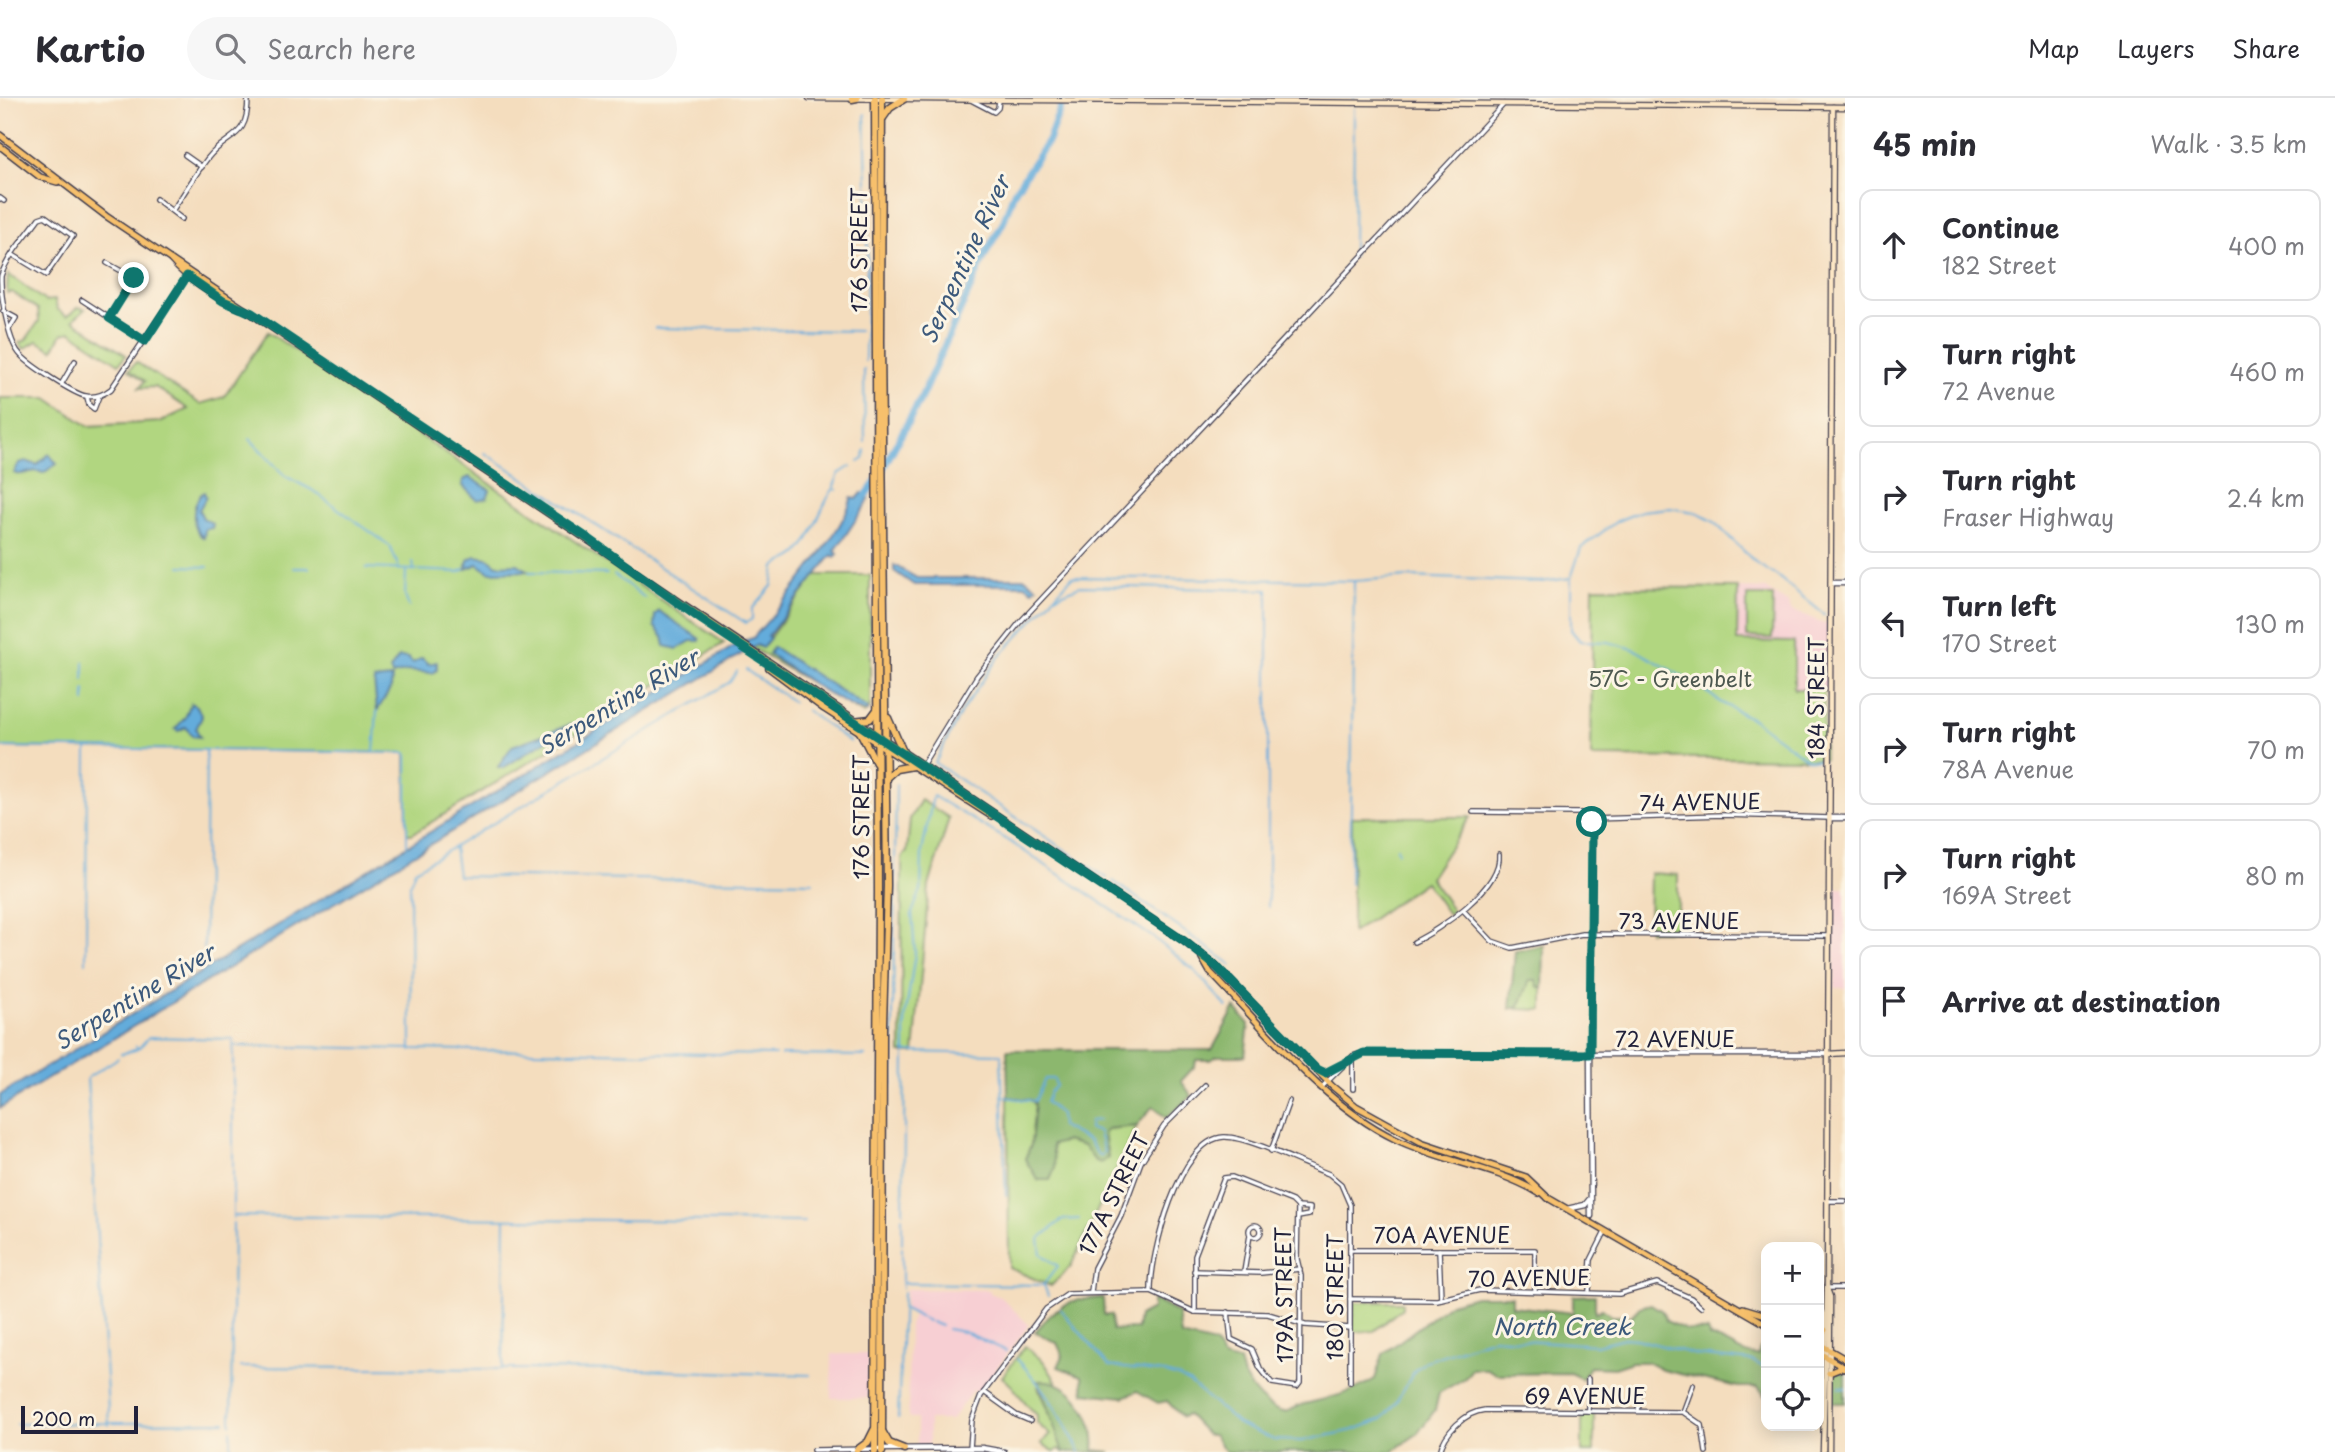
<!DOCTYPE html>
<meta charset="utf-8">
<style>
body{margin:0;font-family:"Playpen Sans",sans-serif;background:#f7f7f7;color:#2b2b33}
.controls{position:absolute;right:21px;bottom:21px;display:grid;overflow:hidden;border-radius:14px;box-shadow:0 4px 18px #0003}
.controls button{width:63px;height:63px;display:grid;place-items:center;padding:0;border:0;border-bottom:2px solid #e1e1e2;background:#fff;color:#2b2b33;font:35px sans-serif}
.scale{position:absolute;left:21px;bottom:18px;width:117px;box-sizing:border-box;padding-left:7px;border:4px solid #22223b;border-top:0;font-size:19px;line-height:24px;white-space:nowrap;color:#22223b;-webkit-text-stroke:5px #fcf5e5;paint-order:stroke}
.stop{position:absolute;width:21px;height:21px;margin:-16px;border:5px solid #0f766e;border-radius:50%;background:#fff}
.stop.end{background:#0f766e;border-color:#fff;box-shadow:0 2px 7px #0008}
.list{margin:0;padding:0;list-style:none}
h2{display:flex;justify-content:space-between;align-items:center;height:91px;margin:0;padding:0 28px;font-size:30px}
h2 small{font-size:23px;font-weight:400;color:#7c7c81}
.list li{display:grid;grid-template-columns:46px 1fr auto;gap:21px;align-items:center;box-sizing:border-box;height:112px;margin:0 14px 14px;padding:0 14px;border:2px solid #e1e1e2;border-radius:14px}
.list b{display:block;font-size:26px;white-space:nowrap}
.list p{margin:0;font-size:23px;white-space:nowrap;color:#7c7c81}
.list em{font-size:23px;font-style:normal;color:#7c7c81}
.icon{flex:none;width:38px;height:38px;fill:none;stroke:currentColor;stroke-width:2;stroke-linecap:round;stroke-linejoin:round}
.map{position:relative;flex:none;width:1845px;height:1354px;overflow:hidden}
header{display:flex;align-items:center;gap:42px;box-sizing:border-box;height:98px;padding:0 35px;background:#fff;border-bottom:2px solid #e1e1e2}
header strong{font-size:33px}
nav{display:flex;gap:38px;margin-inline-start:auto;font-size:24px}
.search{width:490px;height:63px;background:#f7f7f7;display:flex;align-items:center;gap:18px;box-sizing:border-box;padding:0 24px;border-radius:38px;color:#7c7c81;font-size:26px}
main{display:flex}
aside{flex:1;background:#fff}
.map>svg:first-child{display:block}
.built{fill:#f7cfd3}
.green{fill:#b1d680;stroke:#6a7c5e;stroke-width:2}
.forest{fill:#8cb76e;stroke:#576c54;stroke-width:2}
.water{fill:#64acdb;stroke:#43678b;stroke-width:2}
.lines{fill:none;stroke-linecap:round;stroke-linejoin:round}
.stream{stroke:#64acdb;stroke-width:2}
.river{stroke:#64acdb;stroke-width:7}
.minor-casing{stroke:#423e4f;stroke-width:6}
.tertiary-casing{stroke:#423e4f;stroke-width:7}
.secondary-casing{stroke:#423e4f;stroke-width:7}
.primary-casing{stroke:#423e4f;stroke-width:8}
.trunk-casing{stroke:#423e4f;stroke-width:9}
.minor{stroke:#fff;stroke-width:3.5}
.tertiary{stroke:#fff;stroke-width:4.5}
.secondary{stroke:#fce6c4;stroke-width:4.5}
.primary{stroke:#f7c06c;stroke-width:5}
.trunk{stroke:#f7c06c;stroke-width:6}
.route{stroke:#0f766e;stroke-width:9}
.labels{text-anchor:middle;dominant-baseline:central;stroke-width:6;stroke-linejoin:round;paint-order:stroke}
.street-label{font-size:21px;fill:#22223b;stroke:#fcf5e5}
.park-label{font-size:21px;fill:#4d5850;stroke:#fcf5e5}
.water-label{font-size:23px;font-style:italic;fill:#3c597b;stroke:#fcf5e5}
</style>
<header>
<strong>Kartio</strong>
<div class="search"><svg class="icon" aria-label="search" viewBox="0 0 24 24"><circle cx="10" cy="10" r="6"/><path d="M15 15l6 6"/></svg>Search here</div>
<nav><a>Map</a><a>Layers</a><a>Share</a></nav>
</header>
<main>
<div class="map">
<svg width="1845" height="1354" viewBox="0 0 1845 1354">
<rect width="100%" height="100%" fill="#fcf5e5"/>
<filter id="ink" filterUnits="userSpaceOnUse"><feTurbulence type="fractalNoise" baseFrequency=".0143" numOctaves="2"/><feDisplacementMap in="SourceGraphic" scale="14" xChannelSelector="R" yChannelSelector="G"/><feConvolveMatrix kernelMatrix="1 2 1 2 8 2 1 2 1" color-interpolation-filters="sRGB"/></filter>
<filter id="wash" filterUnits="userSpaceOnUse"><feTurbulence type="fractalNoise" baseFrequency=".00686" numOctaves="4" result="noise"/><feDisplacementMap in="SourceGraphic" scale="28" xChannelSelector="R" yChannelSelector="G"/><feGaussianBlur stdDeviation="1.57" result="paint"/><feColorMatrix in="noise" values="0 0 0 0 0 0 0 0 0 0 0 0 0 0 0 0 0 1.4 0 .05"/><feComposite in="paint" operator="in"/></filter>
<g filter="url(#wash)">
<rect width="100%" height="100%" fill="#f4ddbe"/>
<!-- built -->
<g class="built">
<polygon points="1738,490 1765,491 1789,506 1791,512 1829,527 1828,591 1794,591 1737,544"/>
<polygon points="1834,790 1845,790 1845,890 1835,890"/>
<polygon points="906,1191 990,1192 990,1195 1002,1200 1029,1227 979,1294 973,1292 951,1322 929,1322 929,1347 917,1347 917,1320 908,1320 909,1227 913,1218 905,1211"/>
<polygon points="832,1256 868,1256 868,1300 831,1300"/>
</g>
<!-- green -->
<g class="green">
<polygon points="8,176 45,203 55,202 57,211 67,218 79,209 85,211 73,222 126,257 119,266 71,234 62,236 53,252 37,243 24,251 19,244 25,243 39,223 38,211 12,194 7,195"/>
<polygon points="268,234 724,545 412,736 407,736 406,655 0,649 0,300 47,300 88,328 160,324 188,311 155,289 139,290 145,283 129,272 136,264 200,306 224,299"/>
<polygon points="816,477 870,477 870,610 864,616 752,550 756,547 762,550"/>
<polygon points="1593,489 1738,490 1737,543 1794,544 1794,591 1824,591 1824,661 1591,659"/>
<polygon points="1747,498 1773,498 1772,540 1747,539"/>
<polygon points="921,702 949,720 929,788 914,955 901,955 902,759 907,754 910,721"/>
<polygon points="1352,719 1470,719 1430,780 1453,813 1448,816 1425,784 1352,835"/>
<polygon points="1650,775 1678,777 1678,833 1649,833"/>
<polygon points="1531,881 1536,882 1543,891 1543,912 1517,911"/>
<polygon points="1008,999 1031,1002 1035,1006 1031,1047 1025,1061 1038,1082 1051,1047 1066,1043 1084,1048 1095,1063 1108,1060 1104,1036 1107,1031 1137,1028 1071,1168 1051,1188 1009,1170"/>
<polygon points="1354,1204 1402,1204 1402,1210 1374,1233 1352,1234"/>
<path d="M1025,1248l19,16 15,24 -15,-5 -6,6c8,22 19,41 25,64l-5,-2 -3,3 -14,-9 9,-8 -13,-12v-8c-13,-11 -20,-27 -35,-38z"/>
<rect x="1582" y="1316" width="12" height="38"/>
</g>
<!-- forest -->
<g class="forest">
<polygon points="1544,847 1543,891 1538,889 1536,882 1530,882 1519,909 1510,911 1515,853"/>
<polygon points="1235,910 1249,926 1245,958 1217,958 1211,962 1196,962 1195,968 1181,983 1192,998 1166,1020 1153,1008 1137,1028 1107,1031 1104,1036 1108,1060 1101,1065 1095,1063 1084,1048 1066,1043 1052,1047 1055,1070 1050,1082 1038,1082 1025,1061 1031,1047 1035,1006 1031,1002 1008,999 1007,952 1212,952"/>
<path d="M1595,1197v18l7,-4 10,7h19l9,-9 11,-3 11,7 4,10 20,9 22,1 1,6c19,3 31,19 49,18l2,-7 6,1v47l-8,-9h-20l-76,-17 -15,-8h-15l-18,6 -24,-1 -8,12 -12,-6 -74,1 -9,-5h-15l-7,9 -26,15 -4,17 -18,24 -26,18h-165l-13,-17h-6l-19,-20 -6,2 -15,-16 -9,2 -21,-12 -13,6 -40,-4 -2,-17 -24,-9 5,-11 -6,-13 -22,-11c20,-26 34,-34 68,-34l1,17h7l1,15 25,-1 2,-13 13,-7v-10l26,14 3,23 34,8 8,14 16,4c4,19 21,41 40,49 9,3 17,-5 25,-7 29,-7 46,-10 71,-25l8,-25 68,-51 24,-7h37v10l61,7v-17z"/>
<polygon points="1837,1273 1845,1274 1845,1305 1832,1305 1832,1280"/>
<path d="M1038,1283c35,-4 60,39 56,69l17,2h-48z"/>
</g>
<!-- water -->
<g class="water">
<path d="M49,356l8,10 -14,9c-11,-6 -19,5 -29,0l5,-10 7,-2 11,4z"/>
<polygon points="470,379 490,392 487,400 477,402 463,388 463,382"/>
<path d="M204,394l2,5 -7,13 4,8 10,6 -1,4 -7,1 -1,9c-15,-10 -12,-38 0,-46z"/>
<path d="M862,395l7,7 -34,51 3,3 -3,3 -3,-2 -64,81 2,2 -8,10 -6,-3 -29,18 -727,445v-13l741,-453 12,-4c23,-26 95,-112 98,-140l6,1z"/>
<polygon points="475,458 488,460 497,467 518,466 528,473 489,474 478,466 466,471 468,462"/>
<polygon points="894,467 917,480 1025,480 1037,489 1033,492 1025,487 914,487 894,473"/>
<polygon points="659,513 700,541 700,543 691,543 677,551 665,548 663,539 654,528 655,517"/>
<path d="M773,549l94,61v3c-16,1 -81,-45 -98,-57z"/>
<polygon points="399,559 408,560 413,565 422,560 428,566 437,564 437,572 433,575 408,573 392,577 390,572"/>
<polygon points="392,580 391,590 377,613 374,582"/>
<polygon points="191,605 197,608 202,619 196,631 200,639 192,638 186,629 178,633 175,631 185,620"/>
<polygon points="572,626 503,670 498,669 512,648"/>
</g>
<g class="lines">
<!-- stream -->
<g class="stream">
<polyline points="1354,1 1354,0"/>
<polyline points="1353,158 1354,10"/>
<polyline points="655,230 859,233"/>
<polyline points="865,263 868,121 865,16"/>
<polyline points="864,272 865,344"/>
<polyline points="250,341 285,378 312,392 390,448 399,470"/>
<path d="M485,355l261,170 6,-4v-10l20,-23 3,-19c7,-7 17,-7 24,-15 17,-19 20,-44 35,-64l3,2"/>
<polyline points="859,364 864,361 865,352"/>
<polyline points="834,388 839,376 851,368"/>
<polyline points="413,464 414,472"/>
<polyline points="181,468 208,469"/>
<polyline points="294,470 309,470"/>
<polyline points="366,470 459,474 465,471"/>
<polyline points="406,473 405,498 409,509"/>
<polyline points="529,474 607,476"/>
<polyline points="614,477 645,500"/>
<polyline points="1056,498 1080,488 1268,492 1268,809"/>
<polyline points="746,572 793,604"/>
<polyline points="84,581 84,564"/>
<polyline points="85,592 85,604"/>
<polyline points="806,612 850,644"/>
<polyline points="0,649 407,655 407,747"/>
<polyline points="374,654 377,613"/>
<polyline points="1822,663 1807,661 1754,622 1720,604 1699,588 1634,551 1608,544 1580,543 1571,532 1571,480 1581,450 1617,423 1642,413 1669,410 1695,414 1713,423 1757,466 1777,478 1825,517"/>
<polyline points="454,750 458,778 813,784"/>
<polyline points="1397,750 1398,754"/>
<polyline points="1107,780 935,665 961,614 998,560 1072,479 1354,483 1408,479 1541,484 1571,480"/>
<polyline points="1113,783 1232,867"/>
<polyline points="1350,786 1354,483"/>
<polyline points="204,852 206,654"/>
<polyline points="86,864 87,652"/>
<polyline points="233,948 775,957"/>
<polyline points="138,951 149,939 233,941 233,1120"/>
<polyline points="411,952 410,785 415,772 730,584 737,573"/>
<polyline points="121,956 138,951 136,948"/>
<polyline points="781,957 866,958"/>
<polyline points="892,986 896,687"/>
<polyline points="1004,999 1035,1003 1045,981 1054,981 1056,988 1050,994 1046,1004 1060,1016 1061,1028 1089,1043 1098,1057 1102,1057 1104,1054 1099,1034 1089,1031 1090,1023 1099,1022"/>
<polyline points="1006,1097 1001,956 905,954 905,921 915,855 912,815 921,792 922,754 933,698 1009,743 1154,840 1195,873 1227,909"/>
<polyline points="903,1114 905,956"/>
<polyline points="233,1118 804,1124"/>
<polyline points="902,1145 902,1119"/>
<polyline points="902,1150 902,1191"/>
<polyline points="902,1185 1044,1187 1048,1198"/>
<polyline points="1044,1186 1058,1168 1041,1156 1039,1141 1062,1122 1079,1121"/>
<polyline points="904,1211 928,1223"/>
<polyline points="1060,1211 1109,1268 1165,1275 1178,1279 1190,1285 1238,1326 1274,1342 1302,1343 1354,1332 1382,1321 1395,1306 1415,1272 1426,1263 1493,1240 1596,1247 1624,1240 1636,1241 1697,1257 1752,1263 1766,1270"/>
<polyline points="931,1224 941,1228"/>
<polyline points="947,1231 964,1234"/>
<polyline points="967,1235 1006,1253"/>
<path d="M1017,1261c27,28 45,58 63,93"/>
<polyline points="240,1269 642,1272 810,1277"/>
<polyline points="503,1269 505,1121"/>
<polyline points="1839,1289 1845,1290"/>
<polyline points="898,1320 903,1195"/>
<polyline points="16,1326 225,1324"/>
<polyline points="231,1326 233,1125"/>
<polyline points="109,1327 87,980 118,960"/>
<polyline points="231,1354 231,1332"/>
</g>
<!-- river -->
<polyline class="river" points="861,404 875,385 920,302 987,153 1003,125 1014,94 1048,43 1064,0"/>
</g>
</g>
<g filter="url(#ink)">
<g class="lines">
<!-- minor casing -->
<g class="minor-casing">
<g id="minor">
<polyline points="971,2 994,14 998,10 999,2"/>
<polyline points="185,57 202,69"/>
<polyline points="0,100 4,103"/>
<polyline points="156,101 182,121"/>
<path d="M172,113c12,-17 22,-35 35,-52 21,-27 41,-18 41,-61"/>
<path d="M13,157l33,20 27,-39 -28,-20 -6,2c-12,17 -32,38 -38,58 -1,17 7,64 18,77 7,10 56,42 67,43 9,2 17,-1 25,-7l76,-113"/>
<polyline points="107,165 134,180 109,220"/>
<polyline points="82,202 145,243"/>
<polyline points="3,213 16,220 9,231"/>
<polyline points="62,285 75,263"/>
<polyline points="87,299 89,307 94,311 99,298"/>
<polyline points="923,666 977,578 1020,524 1504,6"/>
<polyline points="1473,714 1581,715 1593,721 1723,717 1830,720"/>
<polyline points="1463,812 1492,843 1512,850 1582,836 1828,838"/>
<path d="M1414,844c26,-12 88,-55 85,-88"/>
<polyline points="1353,958 1353,991"/>
<polyline points="1319,972 1329,975 1340,969"/>
<polyline points="1322,989 1353,958 1364,955 1590,956 1593,721"/>
<polyline points="1271,1053 1289,1003"/>
<polyline points="1827,1103 1845,1103"/>
<circle cx="1255" cy="1133" r="6"/>
<polyline points="1350,1152 1535,1152 1535,1193"/>
<polyline points="1439,1152 1441,1201"/>
<polyline points="1194,1173 1261,1175 1300,1171"/>
<polyline points="1244,1174 1250,1137"/>
<polyline points="1827,1190 1845,1190"/>
<polyline points="1589,1193 1591,1162 1605,1134"/>
<polyline points="1091,1194 1094,1170 1121,1118 1141,1064 1164,1028 1205,987"/>
<path d="M1151,1194c-1,-37 28,-153 73,-155 23,-1 81,28 105,37l12,10 9,21v177"/>
<polyline points="1350,1201 1437,1202 1480,1192 1619,1196 1657,1185 1691,1200 1701,1209"/>
<polyline points="1195,1214 1195,1157 1224,1080 1232,1079 1292,1103 1298,1109 1310,1110 1309,1117 1298,1119"/>
<polyline points="1228,1214 1231,1241 1252,1251 1260,1270 1272,1285 1297,1289 1300,1285 1301,1178 1297,1161 1298,1109"/>
<polyline points="1588,1281 1588,1313"/>
<polyline points="984,1294 1016,1317 1030,1323"/>
<polyline points="1638,1313 1641,1293"/>
<polyline points="1683,1314 1693,1287"/>
<polyline points="970,1350 972,1322 981,1298 1046,1211 1068,1196 1151,1194 1195,1214 1268,1216 1305,1227 1350,1230"/>
<polyline points="813,1352 874,1351"/>
<path d="M1440,1354c4,-19 25,-40 45,-42l198,2 19,13 4,27"/>
</g>
</g>
<!-- tertiary casing -->
<g class="tertiary-casing">
<g id="tertiary">
<polyline points="1831,485 1845,485"/>
<polyline points="1830,720 1845,720"/>
<polyline points="1567,1111 1585,1107 1589,1102"/>
<polyline points="1591,1118 1590,956 1828,956"/>
<polyline points="875,1351 982,1350 1004,1354"/>
</g>
</g>
<!-- secondary casing -->
<g class="secondary-casing">
<g id="secondary">
<polyline points="809,0 1845,9"/>
<polyline points="1828,956 1845,955"/>
<polyline points="1827,1191 1830,1199 1829,1354"/>
<polyline points="1823,1354 1827,1190 1833,9"/>
</g>
</g>
<!-- primary casing -->
<g class="primary-casing">
<g id="primary">
<polyline points="0,37 106,118 1184,843 1217,869 1332,988 1356,1008 1421,1044 1526,1079 1548,1100"/>
<polyline points="0,48 40,79 57,84"/>
<path d="M171,162c18,21 44,37 69,48"/>
<polyline points="769,570 824,611 991,718"/>
<path d="M1202,860l8,14c57,58 111,131 185,167 47,23 99,27 144,54"/>
<polyline points="1548,1100 1766,1226"/>
<polyline points="1743,1210 1766,1217"/>
<polyline points="1819,1238 1825,1232"/>
<polyline points="1819,1246 1845,1261"/>
<polyline points="1819,1255 1845,1270"/>
<polyline points="1829,1275 1844,1269"/>
</g>
</g>
<!-- trunk casing -->
<g class="trunk-casing">
<g id="trunk">
<polyline points="852,1 857,0"/>
<polyline points="883,20 890,10 904,1"/>
<polyline points="888,620 904,656"/>
<polyline points="853,623 870,621 876,613"/>
<polyline points="859,632 876,665"/>
<polyline points="887,679 896,671 913,668"/>
<polyline points="882,1333 889,1345 904,1351"/>
<polyline points="857,1352 868,1344 874,1332"/>
<polyline points="875,1354 878,794 875,0"/>
<polyline points="882,1354 883,926 887,787 881,244 882,0"/>
</g>
</g>
<!-- minor -->
<use href="#minor" class="minor"/>
<!-- tertiary -->
<use href="#tertiary" class="tertiary"/>
<!-- secondary -->
<use href="#secondary" class="secondary"/>
<!-- primary -->
<use href="#primary" class="primary"/>
<!-- trunk -->
<use href="#trunk" class="trunk"/>
</g>
</g>
<g class="lines" filter="url(#ink)">
<!-- route -->
<polyline class="route" points="134,180 109,220 145,243 187,178 223,203 252,215 589,441 702,522 1184,843 1217,869 1315,970 1325,975 1364,955 1590,956 1592,724"/>
</g>
<g class="labels">
<!-- street labels -->
<g class="street-label">
<text transform="translate(858 152) rotate(-90)">176 STREET</text>
<text transform="translate(1815 600) rotate(-90)">184 STREET</text>
<text transform="translate(1700 703) rotate(-1)">74 AVENUE</text>
<text transform="translate(860 719) rotate(-90)">176 STREET</text>
<text x="1679" y="822">73 AVENUE</text>
<text x="1675" y="940">72 AVENUE</text>
<text transform="translate(1113 1095) rotate(-64)">177A STREET</text>
<text x="1442" y="1136">70A AVENUE</text>
<text transform="translate(1529 1179) rotate(-1)">70 AVENUE</text>
<text transform="translate(1283 1197) rotate(-91)">179A STREET</text>
<text transform="translate(1334 1199) rotate(-90)">180 STREET</text>
<text x="1585" y="1297">69 AVENUE</text>
</g>
<!-- park labels -->
<g class="park-label">
<text x="1670" y="580">57C - Greenbelt</text>
</g>
<!-- water labels -->
<g class="water-label">
<text transform="translate(964 161) rotate(-65)">Serpentine River</text>
<text transform="translate(618 603) rotate(-31)">Serpentine River</text>
<text transform="translate(134 898) rotate(-31)">Serpentine River</text>
<text x="1562" y="1227">North Creek</text>
</g>
</g>
</svg>
<div class="controls">
<button>+</button>
<button>−</button>
<button><svg class="icon" aria-label="locate" viewBox="0 0 24 24"><circle cx="12" cy="12" r="6"/><path d="M12 2v4M12 18v4M2 12h4M18 12h4"/></svg></button>
</div>
<div class="scale">200 m</div>
<div class="stop" style="left:1592px;top:724px"></div>
<div class="stop end" style="left:134px;top:180px"></div>
</div>
<aside>
<h2>45 min<small>Walk · 3.5 km</small></h2>
<ul class="list">
<li><svg class="icon" aria-label="ahead" viewBox="0 0 24 24"><path d="M12 20V5M6 11l6-6 6 6"/></svg><div><b>Continue</b><p>182 Street</p></div><em>400 m</em></li>
<li><svg class="icon" aria-label="right" viewBox="0 0 24 24"><path d="M7 20v-9h11M14 6l5 5-5 5"/></svg><div><b>Turn right</b><p>72 Avenue</p></div><em>460 m</em></li>
<li><svg class="icon" aria-label="right" viewBox="0 0 24 24"><path d="M7 20v-9h11M14 6l5 5-5 5"/></svg><div><b>Turn right</b><p>Fraser Highway</p></div><em>2.4 km</em></li>
<li><svg class="icon" aria-label="left" viewBox="0 0 24 24"><path d="M17 20v-9H6M10 6l-5 5 5 5"/></svg><div><b>Turn left</b><p>170 Street</p></div><em>130 m</em></li>
<li><svg class="icon" aria-label="right" viewBox="0 0 24 24"><path d="M7 20v-9h11M14 6l5 5-5 5"/></svg><div><b>Turn right</b><p>78A Avenue</p></div><em>70 m</em></li>
<li><svg class="icon" aria-label="right" viewBox="0 0 24 24"><path d="M7 20v-9h11M14 6l5 5-5 5"/></svg><div><b>Turn right</b><p>169A Street</p></div><em>80 m</em></li>
<li><svg class="icon" aria-label="arrive" viewBox="0 0 24 24"><path d="M6 21V4h12l-3 4 3 4H6"/></svg><div><b>Arrive at destination</b></div></li>
</ul>
</aside>
</main>
